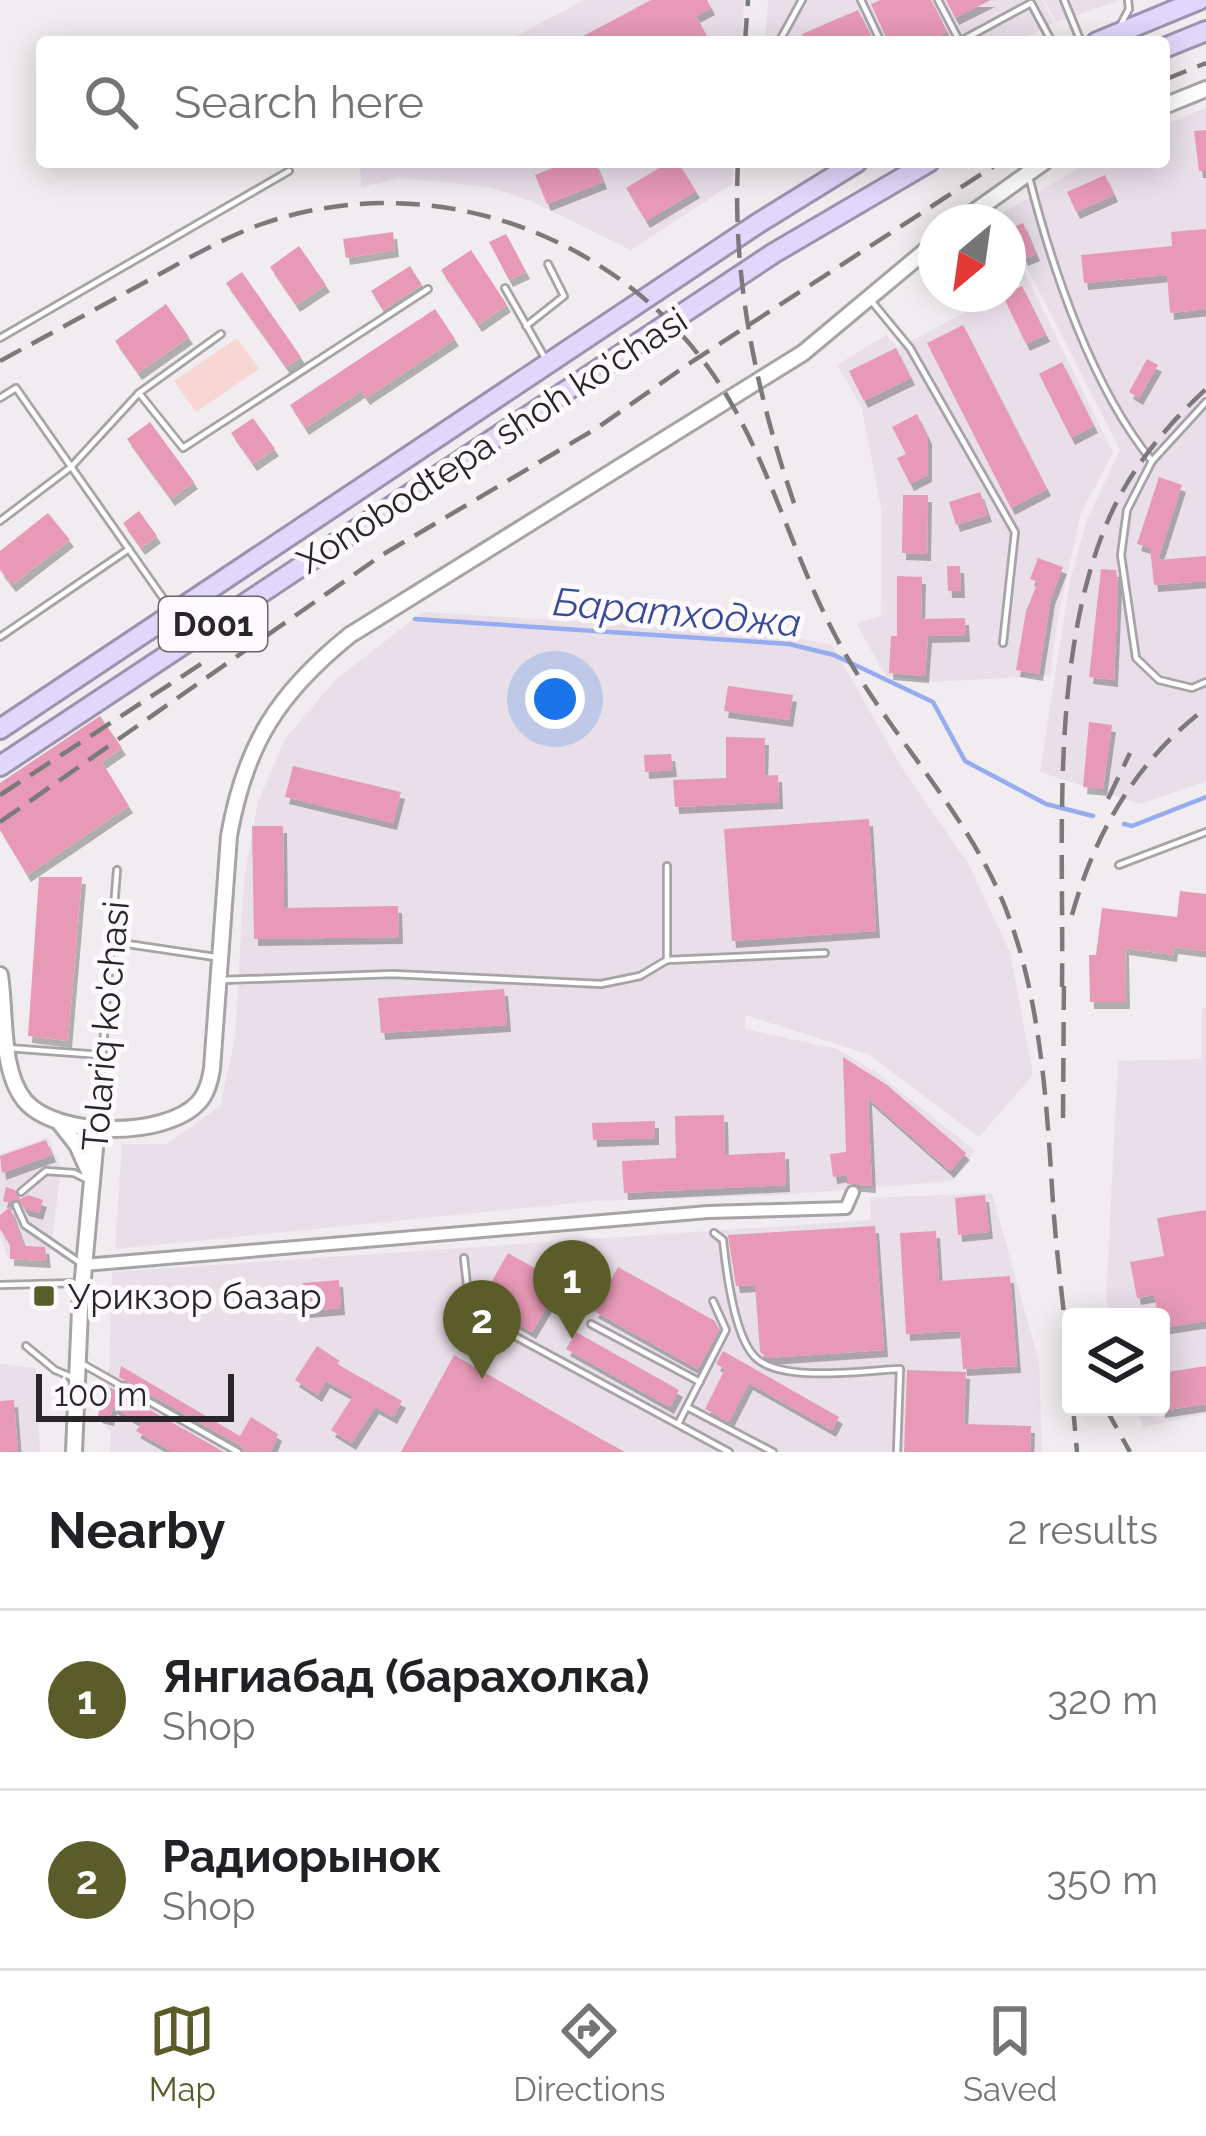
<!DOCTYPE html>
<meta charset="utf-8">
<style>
body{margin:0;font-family:Raleway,sans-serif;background:#f2f2f2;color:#202124}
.controls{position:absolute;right:36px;bottom:36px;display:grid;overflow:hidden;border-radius:12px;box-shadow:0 6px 30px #0003}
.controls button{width:108px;height:108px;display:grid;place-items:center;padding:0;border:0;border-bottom:3px solid #e0e0e0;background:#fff;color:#202124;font:60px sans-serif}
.compass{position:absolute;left:918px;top:204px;width:108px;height:108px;border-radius:50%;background:#fff;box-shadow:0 6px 30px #0003;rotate:209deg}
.scale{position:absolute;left:36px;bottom:30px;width:198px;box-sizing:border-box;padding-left:12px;border:6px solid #282628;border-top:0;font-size:33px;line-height:42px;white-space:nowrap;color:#282628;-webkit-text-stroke:9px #fdf9fd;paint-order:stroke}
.you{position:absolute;left:555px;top:699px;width:42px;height:42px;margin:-30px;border:9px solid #fff;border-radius:50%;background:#1a73e8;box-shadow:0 0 0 18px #1a73e833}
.badge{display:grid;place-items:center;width:78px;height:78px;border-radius:50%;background:#5a5d2a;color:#fff;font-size:39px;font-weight:700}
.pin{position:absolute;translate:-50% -99px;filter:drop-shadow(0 3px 6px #0008)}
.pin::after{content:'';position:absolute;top:63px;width:42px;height:36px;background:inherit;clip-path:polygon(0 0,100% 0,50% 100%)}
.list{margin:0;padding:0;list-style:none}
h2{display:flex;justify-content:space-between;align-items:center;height:156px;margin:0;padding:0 48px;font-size:51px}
h2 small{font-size:39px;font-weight:400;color:#757577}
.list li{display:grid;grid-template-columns:78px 1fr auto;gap:36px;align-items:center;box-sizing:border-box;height:180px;padding:0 48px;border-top:3px solid #e0e0e0}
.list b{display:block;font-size:45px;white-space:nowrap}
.list p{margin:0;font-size:39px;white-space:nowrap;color:#757577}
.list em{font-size:39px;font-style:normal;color:#757577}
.icon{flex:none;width:66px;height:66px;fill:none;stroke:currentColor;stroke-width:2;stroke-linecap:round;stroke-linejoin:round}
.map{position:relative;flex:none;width:1206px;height:1452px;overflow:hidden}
.search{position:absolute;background:#fff;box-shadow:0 6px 30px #0003;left:36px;right:36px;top:36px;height:132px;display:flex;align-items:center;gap:30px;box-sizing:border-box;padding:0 42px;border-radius:12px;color:#757577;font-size:45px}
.sheet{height:516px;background:#fff}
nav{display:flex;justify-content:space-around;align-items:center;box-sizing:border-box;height:168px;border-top:3px solid #e0e0e0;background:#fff;font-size:33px;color:#757577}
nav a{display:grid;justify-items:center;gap:6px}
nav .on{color:#5a5d2a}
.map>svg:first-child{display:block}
.built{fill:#e8dfe8}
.green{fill:#f8d6d3}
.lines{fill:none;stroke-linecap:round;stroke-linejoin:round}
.stream{stroke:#96acef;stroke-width:4.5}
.building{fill:#e799b6;filter:url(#shadow)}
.service-casing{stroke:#a7a4a7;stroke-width:10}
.minor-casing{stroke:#a7a4a7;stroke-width:16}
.tertiary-casing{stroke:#a7a4a7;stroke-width:20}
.trunk-casing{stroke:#9b93af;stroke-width:24}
.service{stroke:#fff;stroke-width:4.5}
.minor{stroke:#fff;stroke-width:10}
.tertiary{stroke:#fff;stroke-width:14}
.trunk{stroke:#e0d7fa;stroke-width:18}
.rail{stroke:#7b797b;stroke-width:4.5;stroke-dasharray:24 12;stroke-linecap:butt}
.poi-dot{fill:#5a5d2a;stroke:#fdf9fd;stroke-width:4.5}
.labels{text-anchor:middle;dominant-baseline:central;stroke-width:10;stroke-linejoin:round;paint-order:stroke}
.shield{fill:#fdf9fd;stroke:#686568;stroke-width:3}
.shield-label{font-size:33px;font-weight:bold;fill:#282628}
.street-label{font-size:36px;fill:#282628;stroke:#fdf9fd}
.poi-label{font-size:36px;fill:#282628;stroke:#fdf9fd;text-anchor:start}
.water-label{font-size:39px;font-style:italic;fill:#374b99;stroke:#fdf9fd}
</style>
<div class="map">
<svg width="1206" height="1452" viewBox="0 0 1206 1452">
<defs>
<filter id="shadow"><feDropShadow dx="4" dy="7" stdDeviation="0" flood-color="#0004"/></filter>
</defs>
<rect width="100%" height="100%" fill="#f0ecef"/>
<!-- built -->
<g class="built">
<polygon points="584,0 744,0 742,42 505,42"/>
<polygon points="768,0 1042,0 1054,23 1016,42 765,42"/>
<polygon points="1044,0 1122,0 1056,22"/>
<polygon points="1206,108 1206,781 1140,804 1040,772 1070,581 1087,520 1120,450 1008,230 1008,222 1000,215 1089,162 1164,162 1164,125"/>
<polygon points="360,162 734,162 732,184 631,250 535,203 490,187 400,178 361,187"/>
<polygon points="1008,238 1113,453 1081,513 1058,616 1050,675 934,682 886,676 856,623 881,616 882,513 862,408 837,365 886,335 898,348 999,294 1008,294"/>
<polygon points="423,612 773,633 832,645 905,773 968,863 1010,952 1033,1075 979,1137 868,1054 745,1015 745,1029 837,1049 877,1073 974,1150 953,1181 779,1195 596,1201 115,1249 122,1144 167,1144 220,1106 235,1039 244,880 258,802 285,739 336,679"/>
<polygon points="1206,1008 1206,1414 1143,1427 1137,1407 1161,1407 1161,1317 1111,1317 1106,1301 1118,1061 1201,1059 1202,1009"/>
<polygon points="48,1137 61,1168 49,1262 8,1258 0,1235 0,1154"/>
<polygon points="992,1193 1039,1362 1042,1452 110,1452 111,1433 98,1416 109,1369 112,1272 871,1220 870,1198"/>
<polygon points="0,1364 36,1368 40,1452 0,1452"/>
</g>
<!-- green -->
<polygon class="green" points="237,338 259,369 196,412 174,381"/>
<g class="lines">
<!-- stream -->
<g class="stream">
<polyline points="415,619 789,644 834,655 933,702 965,761 1046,804 1093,816"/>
<polyline points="1124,824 1132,826 1206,797"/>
</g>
</g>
<!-- building -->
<g class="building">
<polygon points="651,0 707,0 711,8 696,16 710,42 572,42"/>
<polygon points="880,0 931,0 947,32 926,42 888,42 871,4"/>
<polygon points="946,0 991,0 955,18"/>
<polygon points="858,10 874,42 805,42 802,34"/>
<polygon points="1206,130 1206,171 1199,171 1194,131"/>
<polygon points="567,162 595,162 603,182 547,204 535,175"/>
<polygon points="669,162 678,162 696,191 646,221 626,188"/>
<polygon points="1105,175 1114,195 1076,212 1067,192"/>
<polygon points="1023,223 1036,254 1024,259 1011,228"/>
<polygon points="1206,229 1206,309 1170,313 1167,275 1084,283 1081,255 1172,246 1171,232"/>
<polygon points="393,232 395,250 346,258 343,239"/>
<polygon points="506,234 526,272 509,280 489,242"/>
<polygon points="299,246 326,285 296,305 270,267"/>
<polygon points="471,250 507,305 478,325 441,270"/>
<polygon points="410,266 422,285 383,310 371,291"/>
<polygon points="242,272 301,357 286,367 226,283"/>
<polygon points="1022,286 1046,335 1026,344 1003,296"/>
<polygon points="166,304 189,337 138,373 115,341"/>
<polygon points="435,309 455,339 366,398 361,391 305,428 290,405"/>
<polygon points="963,325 1047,489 1011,508 927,343"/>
<polygon points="896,348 911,378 864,401 849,371"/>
<polygon points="1147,359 1158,365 1139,398 1129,392"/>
<polygon points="1062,362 1094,426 1071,438 1039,374"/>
<polygon points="917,414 928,437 928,475 910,484 897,458 906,454 892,427"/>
<polygon points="253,418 275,449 253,464 231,433"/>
<polygon points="150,422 194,482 171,499 127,439"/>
<polygon points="1159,477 1182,485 1158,560 1206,556 1206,581 1154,585 1150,548 1137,544"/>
<polygon points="980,492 988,515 956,525 949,502"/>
<polygon points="903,495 928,495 927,554 902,553"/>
<polygon points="139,511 157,536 141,548 123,523"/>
<polygon points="48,513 70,540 12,585 0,570 0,551"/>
<polygon points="1038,558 1063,567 1051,598 1039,674 1016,670 1026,611 1038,582 1030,579"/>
<polygon points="947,566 960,566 961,591 948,591"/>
<polygon points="1101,569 1116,570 1118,585 1114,680 1089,677"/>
<polygon points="897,576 922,577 921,619 965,618 966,635 928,636 925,676 889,673 891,636 897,636"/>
<polygon points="728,686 793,695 789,720 724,711"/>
<polygon points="100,716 122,748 102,762 129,806 27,875 0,830 0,783"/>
<polygon points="1089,722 1112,725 1103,789 1083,787"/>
<polygon points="726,737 765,738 764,776 778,775 779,802 675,807 673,780 726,778"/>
<polygon points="671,754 673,770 645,772 644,755"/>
<polygon points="293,766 401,792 393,823 285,797"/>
<polygon points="869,819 876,931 732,941 724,829"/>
<polygon points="252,826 283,826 284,908 398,906 399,937 254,939"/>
<polygon points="39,877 82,877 68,1041 28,1036"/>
<polygon points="1180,891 1206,894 1206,951 1174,947 1173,955 1125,948 1126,1002 1090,1002 1089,955 1096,955 1102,908 1177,917"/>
<polygon points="504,989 507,1025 381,1033 378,998"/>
<polygon points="843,1057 887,1085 966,1153 950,1171 868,1098 872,1186 847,1184 847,1175 833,1177 830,1154 846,1152"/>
<polygon points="724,1115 725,1155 785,1152 786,1185 624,1193 622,1161 676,1158 675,1116"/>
<polygon points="655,1121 655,1138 593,1140 592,1123"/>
<polygon points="46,1140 52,1155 2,1173 0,1156"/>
<polygon points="6,1187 15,1190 20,1199 28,1195 43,1200 39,1213 25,1209 18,1199 10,1203 3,1201"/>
<polygon points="985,1195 989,1232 958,1235 955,1198"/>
<polygon points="10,1207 24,1246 45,1247 47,1261 10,1259 10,1244 0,1229 0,1215"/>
<polygon points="1206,1210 1206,1321 1161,1328 1154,1295 1137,1298 1130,1262 1164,1256 1157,1218"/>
<polygon points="875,1226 884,1350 768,1358 760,1352 755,1285 736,1286 728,1235"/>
<polygon points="936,1231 939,1281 1010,1276 1017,1366 963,1369 960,1331 906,1334 900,1233"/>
<polygon points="508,1253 561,1283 532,1332 480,1302"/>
<polygon points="618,1267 715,1321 719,1330 698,1369 594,1311"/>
<polygon points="339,1280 341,1308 305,1311 303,1283"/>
<polygon points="576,1332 679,1390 670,1407 566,1349"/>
<polygon points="317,1346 340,1361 337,1364 402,1401 393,1417 375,1407 352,1443 331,1430 353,1396 326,1381 318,1395 295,1380"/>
<polygon points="723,1351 839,1417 832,1430 749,1383 729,1422 705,1409 725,1369 716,1364"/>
<polygon points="454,1355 601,1439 625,1452 401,1452"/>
<polygon points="121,1366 240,1436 251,1417 278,1434 271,1452 245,1452 241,1446 119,1377"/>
<polygon points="1206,1366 1206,1404 1161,1411 1161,1373"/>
<polygon points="907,1370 966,1372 964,1424 1031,1426 1030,1452 904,1452"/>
<polygon points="105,1385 115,1390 224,1452 173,1452 136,1431 142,1423 113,1407 110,1419 98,1416"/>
<polygon points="14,1400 18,1452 0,1452 0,1401"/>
</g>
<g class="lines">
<!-- service casing -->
<g class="service-casing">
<g id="service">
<polyline points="861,0 881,42"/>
<polyline points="938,0 960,42"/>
<polyline points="1064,0 1081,42"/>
<polyline points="1032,5 1052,42"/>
<polyline points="1119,28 1129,9 1128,0"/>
<polyline points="779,42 802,0"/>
<polyline points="959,42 1031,3"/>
<path d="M1029,177c23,91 63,211 123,284l-25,49 -6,45 15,103 23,22 33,8 14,-6"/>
<polyline points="505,288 545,358"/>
<polyline points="873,303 910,348 1015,532 1003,643"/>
<polyline points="526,326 564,296 548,264"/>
<polyline points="0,338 289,171"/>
<polyline points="139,393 183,448 428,289"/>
<polyline points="0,398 16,388 170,608"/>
<polyline points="1152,461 1206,402"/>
<polyline points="0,521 71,467 139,393 221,334"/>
<polyline points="0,637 129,549"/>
<polyline points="1119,865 1206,832"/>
<polyline points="114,942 215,957"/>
<polyline points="667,960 667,866"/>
<polyline points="224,980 393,974 601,984 640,976 667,960 825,953"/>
<polyline points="8,1048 101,1055"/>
<polyline points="97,1122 117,870"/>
<polyline points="21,1192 46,1171 74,1173 88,1180"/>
<polyline points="16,1205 25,1225 82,1264"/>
<path d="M714,1233l9,7c3,29 11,94 31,116 25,28 111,14 146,13l-3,83"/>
<polyline points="464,1258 470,1312 729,1452"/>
<polyline points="0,1285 77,1283"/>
<polyline points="591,1324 700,1382"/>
<polyline points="26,1346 55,1370 76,1379"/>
<polyline points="81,1363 238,1452"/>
<polyline points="687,1407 773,1452"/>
<polyline points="678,1424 726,1330 713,1301"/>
</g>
</g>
<!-- minor casing -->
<g class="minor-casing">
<polyline id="minor" points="84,1265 708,1212 846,1208 853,1192"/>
</g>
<!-- tertiary casing -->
<g class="tertiary-casing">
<g id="tertiary">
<polyline points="1164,106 1206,89"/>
<polyline points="960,222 1044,162"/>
<path d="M0,975c6,38 0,96 25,126 32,37 140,37 173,2 9,-9 12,-22 14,-34l17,-233c16,-91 49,-143 121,-201l453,-282 133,-111"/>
<polyline points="59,1122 77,1145 90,1174"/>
<polyline points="74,1452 80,1310 97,1127"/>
</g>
</g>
<!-- trunk casing -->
<g class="trunk-casing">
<g id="trunk">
<polyline points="1097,42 1199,0"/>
<polyline points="1164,48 1206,31"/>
<polyline points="0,729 757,224 857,162"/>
<polyline points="0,766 774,253 929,162"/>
</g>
</g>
<!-- service -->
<use href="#service" class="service"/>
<!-- minor -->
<use href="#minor" class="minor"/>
<!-- tertiary -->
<use href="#tertiary" class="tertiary"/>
<!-- trunk -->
<use href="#trunk" class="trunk"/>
<!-- rail -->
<g class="rail">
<polyline points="745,42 748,0"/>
<polyline points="1164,80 1206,63"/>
<path d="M738,162c-6,119 19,234 58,347"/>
<path d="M0,361c50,-27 101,-55 151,-82 36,-20 72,-41 111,-55 164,-57 348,6 448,146 57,80 80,181 126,267 43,82 108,150 151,231 53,99 59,225 66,335 4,60 13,120 18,180"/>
<polyline points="0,795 204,662"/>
<polyline points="1108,799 1130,753"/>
<polyline points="0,822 382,555 597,428 687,365 1000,162"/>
<path d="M1072,915c23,-83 65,-155 134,-207"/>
<path d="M1062,987c2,-146 -12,-320 42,-457 22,-56 59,-101 102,-141"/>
<polyline points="1063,1118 1064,974"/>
<polyline points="1073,1407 1077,1452"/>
<polyline points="1105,1407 1130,1452"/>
</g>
</g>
<!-- markers -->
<rect class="poi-dot" x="32" y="1284" width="24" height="24" rx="6"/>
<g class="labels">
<!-- shield labels -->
<rect class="shield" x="159" y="597" width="108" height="54" rx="9"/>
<g class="shield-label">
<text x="213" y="624">D001</text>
</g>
<!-- street labels -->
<g class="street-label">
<text transform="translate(492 440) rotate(-33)">Xonobodtepa shoh ko'chasi</text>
<text transform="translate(105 1026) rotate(-85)">Tolariq ko'chasi</text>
</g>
<!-- poi labels -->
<g class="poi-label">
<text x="68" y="1296">Урикзор базар</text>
</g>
<!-- water labels -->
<g class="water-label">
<text transform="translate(677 612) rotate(5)">Баратходжа</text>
</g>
</g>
</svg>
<div class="controls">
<button><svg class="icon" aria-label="layers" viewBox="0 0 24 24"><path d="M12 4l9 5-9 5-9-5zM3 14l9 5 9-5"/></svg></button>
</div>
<svg class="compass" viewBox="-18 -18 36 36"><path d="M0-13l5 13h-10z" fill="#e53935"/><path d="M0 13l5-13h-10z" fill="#757577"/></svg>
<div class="scale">100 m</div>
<div class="you"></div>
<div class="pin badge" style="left:572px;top:1339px">1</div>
<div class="pin badge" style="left:482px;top:1379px">2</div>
<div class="search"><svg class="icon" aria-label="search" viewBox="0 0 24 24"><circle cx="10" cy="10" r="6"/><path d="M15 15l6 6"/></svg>Search here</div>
</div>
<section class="sheet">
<h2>Nearby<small>2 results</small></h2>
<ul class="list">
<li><span class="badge">1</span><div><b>Янгиабад (барахолка)</b><p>Shop</p></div><em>320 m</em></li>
<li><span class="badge">2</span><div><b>Радиорынок</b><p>Shop</p></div><em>350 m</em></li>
</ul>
</section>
<nav>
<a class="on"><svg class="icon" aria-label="map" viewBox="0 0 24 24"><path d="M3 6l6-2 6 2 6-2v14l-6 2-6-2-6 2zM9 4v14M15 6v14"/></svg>Map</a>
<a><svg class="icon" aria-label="directions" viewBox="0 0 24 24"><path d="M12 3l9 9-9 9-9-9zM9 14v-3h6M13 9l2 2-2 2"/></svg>Directions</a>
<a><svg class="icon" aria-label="saved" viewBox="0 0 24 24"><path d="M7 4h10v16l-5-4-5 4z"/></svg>Saved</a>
</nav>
